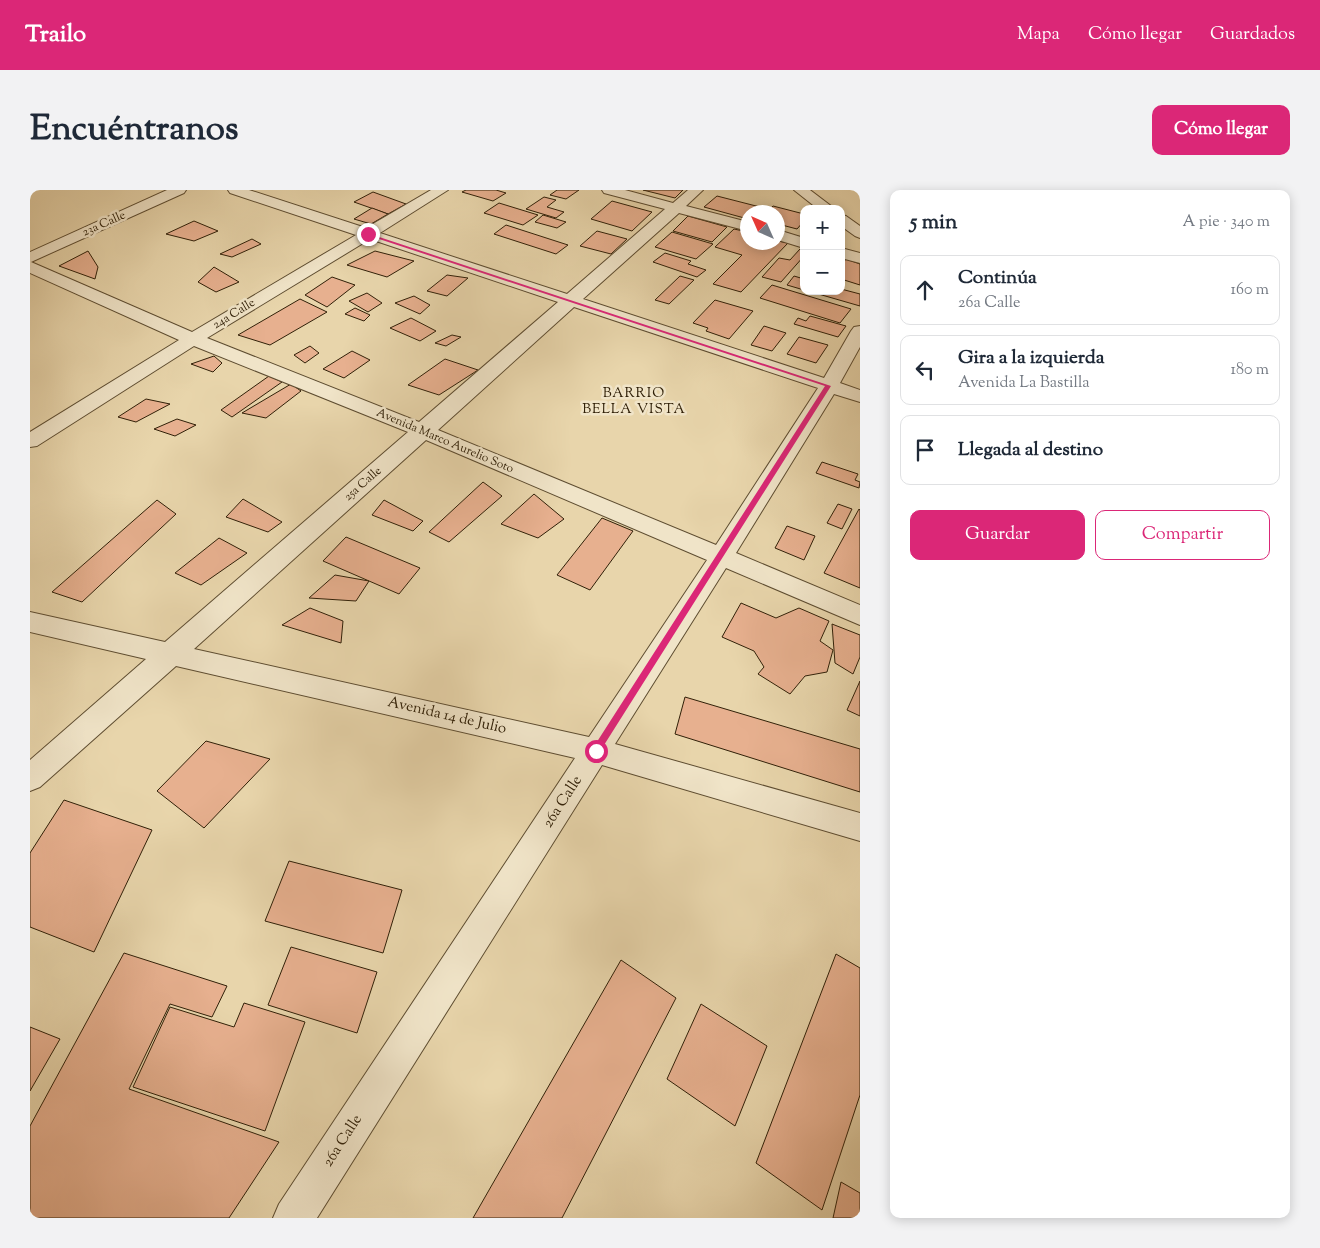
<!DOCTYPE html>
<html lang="es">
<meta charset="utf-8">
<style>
body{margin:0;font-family:"Sorts Mill Goudy",serif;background:#f2f2f3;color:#1f2937}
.controls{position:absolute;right:15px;top:15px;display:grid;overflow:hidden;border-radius:10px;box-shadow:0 2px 12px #0003}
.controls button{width:45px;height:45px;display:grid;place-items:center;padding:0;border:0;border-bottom:1px solid #e0e1e3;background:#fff;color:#1f2937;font:25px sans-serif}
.compass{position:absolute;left:710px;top:15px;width:45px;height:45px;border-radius:50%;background:#fff;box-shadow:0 2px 12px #0003;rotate:315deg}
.stop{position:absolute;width:15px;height:15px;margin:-11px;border:4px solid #db2777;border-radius:50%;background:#fff}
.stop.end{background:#db2777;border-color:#fff;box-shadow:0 1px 5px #0008}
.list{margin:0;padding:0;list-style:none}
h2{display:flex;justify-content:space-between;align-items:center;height:65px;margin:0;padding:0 20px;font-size:21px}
h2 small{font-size:16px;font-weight:400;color:#747a83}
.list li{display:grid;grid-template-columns:32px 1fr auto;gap:15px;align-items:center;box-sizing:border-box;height:70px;margin:0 10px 10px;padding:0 10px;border:1px solid #e0e1e3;border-radius:10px}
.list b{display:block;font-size:19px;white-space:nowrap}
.list p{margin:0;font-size:16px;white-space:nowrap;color:#747a83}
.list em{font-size:16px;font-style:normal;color:#747a83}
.actions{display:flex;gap:10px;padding:15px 20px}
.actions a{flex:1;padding:11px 0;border:1px solid #db2777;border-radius:10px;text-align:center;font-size:18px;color:#db2777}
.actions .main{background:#db2777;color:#fff}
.icon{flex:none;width:28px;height:28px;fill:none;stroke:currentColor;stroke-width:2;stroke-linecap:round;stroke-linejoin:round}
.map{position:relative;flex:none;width:830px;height:1028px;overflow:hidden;border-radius:10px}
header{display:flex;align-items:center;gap:30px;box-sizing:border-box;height:70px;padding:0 25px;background:#db2777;color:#fff}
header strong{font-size:24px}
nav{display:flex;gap:28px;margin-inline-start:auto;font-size:18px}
.intro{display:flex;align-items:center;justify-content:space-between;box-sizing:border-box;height:120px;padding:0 30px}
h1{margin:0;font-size:35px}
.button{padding:12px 22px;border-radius:10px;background:#db2777;color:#fff;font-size:18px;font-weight:700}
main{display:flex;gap:30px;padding:0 30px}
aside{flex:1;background:#fff;border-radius:10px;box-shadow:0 2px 12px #0003}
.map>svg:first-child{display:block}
.building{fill:#e7b08f;stroke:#302008}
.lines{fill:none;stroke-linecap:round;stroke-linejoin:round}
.minor-casing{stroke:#5e4d31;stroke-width:2}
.minor{fill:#f0e4c8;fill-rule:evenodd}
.route{fill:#db2777}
.labels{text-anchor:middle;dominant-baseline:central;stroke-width:5;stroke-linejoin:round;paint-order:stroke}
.far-street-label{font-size:12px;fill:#302008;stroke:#f0e4c8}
.far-neighbourhood-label{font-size:14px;letter-spacing:1px;fill:#302008;stroke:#f0e4c8}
.street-label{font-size:15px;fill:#302008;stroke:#f0e4c8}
</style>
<header>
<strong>Trailo</strong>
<nav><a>Mapa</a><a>Cómo llegar</a><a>Guardados</a></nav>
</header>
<div class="intro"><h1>Encuéntranos</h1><a class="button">Cómo llegar</a></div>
<main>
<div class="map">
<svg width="830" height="1028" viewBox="0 0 830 1028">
<rect width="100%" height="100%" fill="#e8d5ab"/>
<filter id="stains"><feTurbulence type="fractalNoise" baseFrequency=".004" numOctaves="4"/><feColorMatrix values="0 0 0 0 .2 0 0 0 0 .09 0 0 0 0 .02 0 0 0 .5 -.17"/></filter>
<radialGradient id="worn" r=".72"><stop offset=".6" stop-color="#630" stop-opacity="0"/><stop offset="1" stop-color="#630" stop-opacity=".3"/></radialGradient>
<!-- building -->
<g class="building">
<polygon points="436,0 466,0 476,3 463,11 432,2"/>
<polygon points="527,0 549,0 536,9 520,5"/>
<polygon points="613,0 653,0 645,8"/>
<polygon points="343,2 376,14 358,24 324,12"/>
<polygon points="687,6 730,17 724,22 718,22 718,29 674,17"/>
<polygon points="514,7 526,10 517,17 534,22 526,28 496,19"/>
<polygon points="582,11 622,22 602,41 561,29"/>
<polygon points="469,13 508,25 493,35 454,23"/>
<polygon points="743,16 774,24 774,31 767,39 748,34 748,22 737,22"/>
<polygon points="342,18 358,24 341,34 324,29"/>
<polygon points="513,25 536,32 527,38 505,32"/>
<polygon points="658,26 697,37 682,52 643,41"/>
<polygon points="164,31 188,41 164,51 136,44"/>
<polygon points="476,35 538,55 526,64 464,44"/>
<polygon points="704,39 718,42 718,52 748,52 748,51 758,53 711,102 683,94 712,65 685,57"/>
<polygon points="567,41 597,49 581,64 550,56"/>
<polygon points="642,42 683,54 666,69 625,57"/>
<polygon points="222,49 231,54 202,67 190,64"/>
<polygon points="770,59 774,60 774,66 751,92 732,87 749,68 760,70"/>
<polygon points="58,61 68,77 65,89 29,76"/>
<polygon points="345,61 384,71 357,87 317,75"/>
<polygon points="635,63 661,71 658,74 676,80 667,87 623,72"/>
<polygon points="816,69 830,74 830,95 811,89 811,75"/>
<polygon points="184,77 209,92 186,102 168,92"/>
<polygon points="417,85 438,88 417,106 397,101"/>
<polygon points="650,86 664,90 639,114 625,110"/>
<polygon points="764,86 774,89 774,100 757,95"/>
<polygon points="302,87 325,95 297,117 275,105"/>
<polygon points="742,95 821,119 810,133 730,108"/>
<polygon points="811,99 830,104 830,116 778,101 811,101"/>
<polygon points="337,103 352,113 338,122 319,111"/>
<polygon points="384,106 400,115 390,124 365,113"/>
<polygon points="270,109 297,122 240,155 208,145"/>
<polygon points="685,110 723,121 699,149 676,141 678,138 663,133"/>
<polygon points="325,118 340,125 334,131 315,124"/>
<polygon points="780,126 816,136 808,147 764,134 768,128 776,131"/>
<polygon points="381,128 406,141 390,151 360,138"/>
<polygon points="734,136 756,143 742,161 721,155"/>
<polygon points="422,145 431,147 416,156 405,153"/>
<polygon points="769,147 798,155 786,173 757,164"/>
<polygon points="280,156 289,163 275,173 264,165"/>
<polygon points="322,161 340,170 314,188 293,179"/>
<polygon points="184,166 192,173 183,182 161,174"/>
<polygon points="415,169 448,180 409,205 378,195"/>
<polygon points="239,186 252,192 202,227 191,220"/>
<polygon points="261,194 271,201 236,228 212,223"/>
<polygon points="116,209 140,214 106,232 88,227"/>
<polygon points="147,229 166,235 145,246 124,239"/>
<polygon points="792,272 828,284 825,290 830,292 829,298 786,283"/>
<polygon points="453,292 472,306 419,352 399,342"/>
<polygon points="504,304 534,329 508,348 471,334"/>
<polygon points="213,309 252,332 238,342 196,327"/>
<polygon points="127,310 146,324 52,412 22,402"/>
<polygon points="354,310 393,331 383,341 342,325"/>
<polygon points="808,314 822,319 812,339 797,333"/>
<polygon points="829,319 830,320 830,398 794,383"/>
<polygon points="572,328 603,341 560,400 527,385"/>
<polygon points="757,336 785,346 774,370 745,358"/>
<polygon points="316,347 390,378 369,404 293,371"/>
<polygon points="189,348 217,363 171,395 145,383"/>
<polygon points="305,385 339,391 326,411 279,408"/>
<polygon points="711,413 746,428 769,418 799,431 790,451 803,460 797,482 775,486 760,504 728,484 734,477 724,461 692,447"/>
<polygon points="280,418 313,431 311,453 252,435"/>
<polygon points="802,434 830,445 830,467 823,484 805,473"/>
<polygon points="830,491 830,526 817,520"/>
<polygon points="655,507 830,559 830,602 645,544"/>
<polygon points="176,551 240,569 174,638 127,601"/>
<polygon points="34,610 122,640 64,762 0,737 0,663"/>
<polygon points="259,671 372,700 353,763 235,731"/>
<polygon points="261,757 347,782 327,843 238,815"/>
<polygon points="94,763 197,796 182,827 140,814 99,899 249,952 199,1028 0,1028 0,936"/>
<polygon points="806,764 830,778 830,905 792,1020 726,973"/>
<polygon points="591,770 646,808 532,1028 443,1028"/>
<polygon points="214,813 275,832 235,941 103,897 140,817 204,837"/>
<polygon points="671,814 737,856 705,936 637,889"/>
<polygon points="0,837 30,849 0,901"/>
<polygon points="811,992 830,1003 830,1028 803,1028"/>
</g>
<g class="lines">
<!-- minor casing -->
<g class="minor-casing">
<g id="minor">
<path d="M137,0h19l-2,3 -153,69 161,70 164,-97 -126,-42 -2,-3h21l117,38 65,-38h17l-68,43 187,61 98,-85 -61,-16 -2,-3h23l48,13 15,-13h15l-17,16 62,16v9l-69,-18 -96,86 241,79 27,-47 3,-4 6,-1v21l-20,36 20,7v12l-26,-8 -98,159 124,52v20l-134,-57 -111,176 245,69v28l-258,-76 -285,453h-44l6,-14 296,-446 -399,-92 -136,121 -10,4v-31l116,-101 -116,-27v-20l135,30 243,-210 -214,-86 -157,100 -7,1v-15l149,-92 -149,-67v-21zM340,49l188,63 -139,120 -212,-84zM544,117l244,81 -102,157 -278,-115zM396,250l281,120 -118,177 -395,-88z"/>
<polygon points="764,0 780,0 805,19 788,19"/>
<polygon points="811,25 816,26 830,36 830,48 825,46 811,36"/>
<polygon points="748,40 774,48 774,58 748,50"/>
<polygon points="811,58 830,63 830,73 811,68"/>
</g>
</g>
<!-- minor -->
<use href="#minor" class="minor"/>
</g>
<!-- route -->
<polygon class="route" points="337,43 801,196 569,563 563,563 563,558 795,196 337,45"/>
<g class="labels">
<!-- far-street labels -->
<g class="far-street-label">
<text transform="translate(74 34) rotate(-24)">23a Calle</text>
<text transform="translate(204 124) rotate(-31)">24a Calle</text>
<text transform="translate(415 251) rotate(23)">Avenida Marco Aurelio Soto</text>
<text transform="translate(333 294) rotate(-41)">25a Calle</text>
</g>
<!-- far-neighbourhood labels -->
<g class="far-neighbourhood-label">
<text x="604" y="204">BARRIO<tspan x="604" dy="16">BELLA VISTA</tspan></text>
</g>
<!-- street labels -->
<g class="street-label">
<text transform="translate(417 526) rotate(13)">Avenida 14 de Julio</text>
<text transform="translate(533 612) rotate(-57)">26a Calle</text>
<text transform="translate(313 951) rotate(-57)">26a Calle</text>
</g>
</g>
<rect width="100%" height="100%" filter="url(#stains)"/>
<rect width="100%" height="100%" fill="url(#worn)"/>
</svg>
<div class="controls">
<button>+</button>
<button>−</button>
</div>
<svg class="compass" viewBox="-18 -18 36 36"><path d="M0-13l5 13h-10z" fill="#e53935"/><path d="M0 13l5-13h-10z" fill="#747a83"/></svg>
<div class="stop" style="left:566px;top:561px"></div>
<div class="stop end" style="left:338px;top:44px"></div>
</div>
<aside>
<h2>5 min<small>A pie · 340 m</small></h2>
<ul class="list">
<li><svg class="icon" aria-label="ahead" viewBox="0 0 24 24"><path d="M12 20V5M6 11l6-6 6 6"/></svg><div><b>Continúa</b><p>26a Calle</p></div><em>160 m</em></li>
<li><svg class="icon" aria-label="left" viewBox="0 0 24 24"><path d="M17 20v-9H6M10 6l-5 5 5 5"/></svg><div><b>Gira a la izquierda</b><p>Avenida La Bastilla</p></div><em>180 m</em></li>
<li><svg class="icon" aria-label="arrive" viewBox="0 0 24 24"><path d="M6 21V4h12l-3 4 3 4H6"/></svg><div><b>Llegada al destino</b></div></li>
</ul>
<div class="actions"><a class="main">Guardar</a><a>Compartir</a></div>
</aside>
</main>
